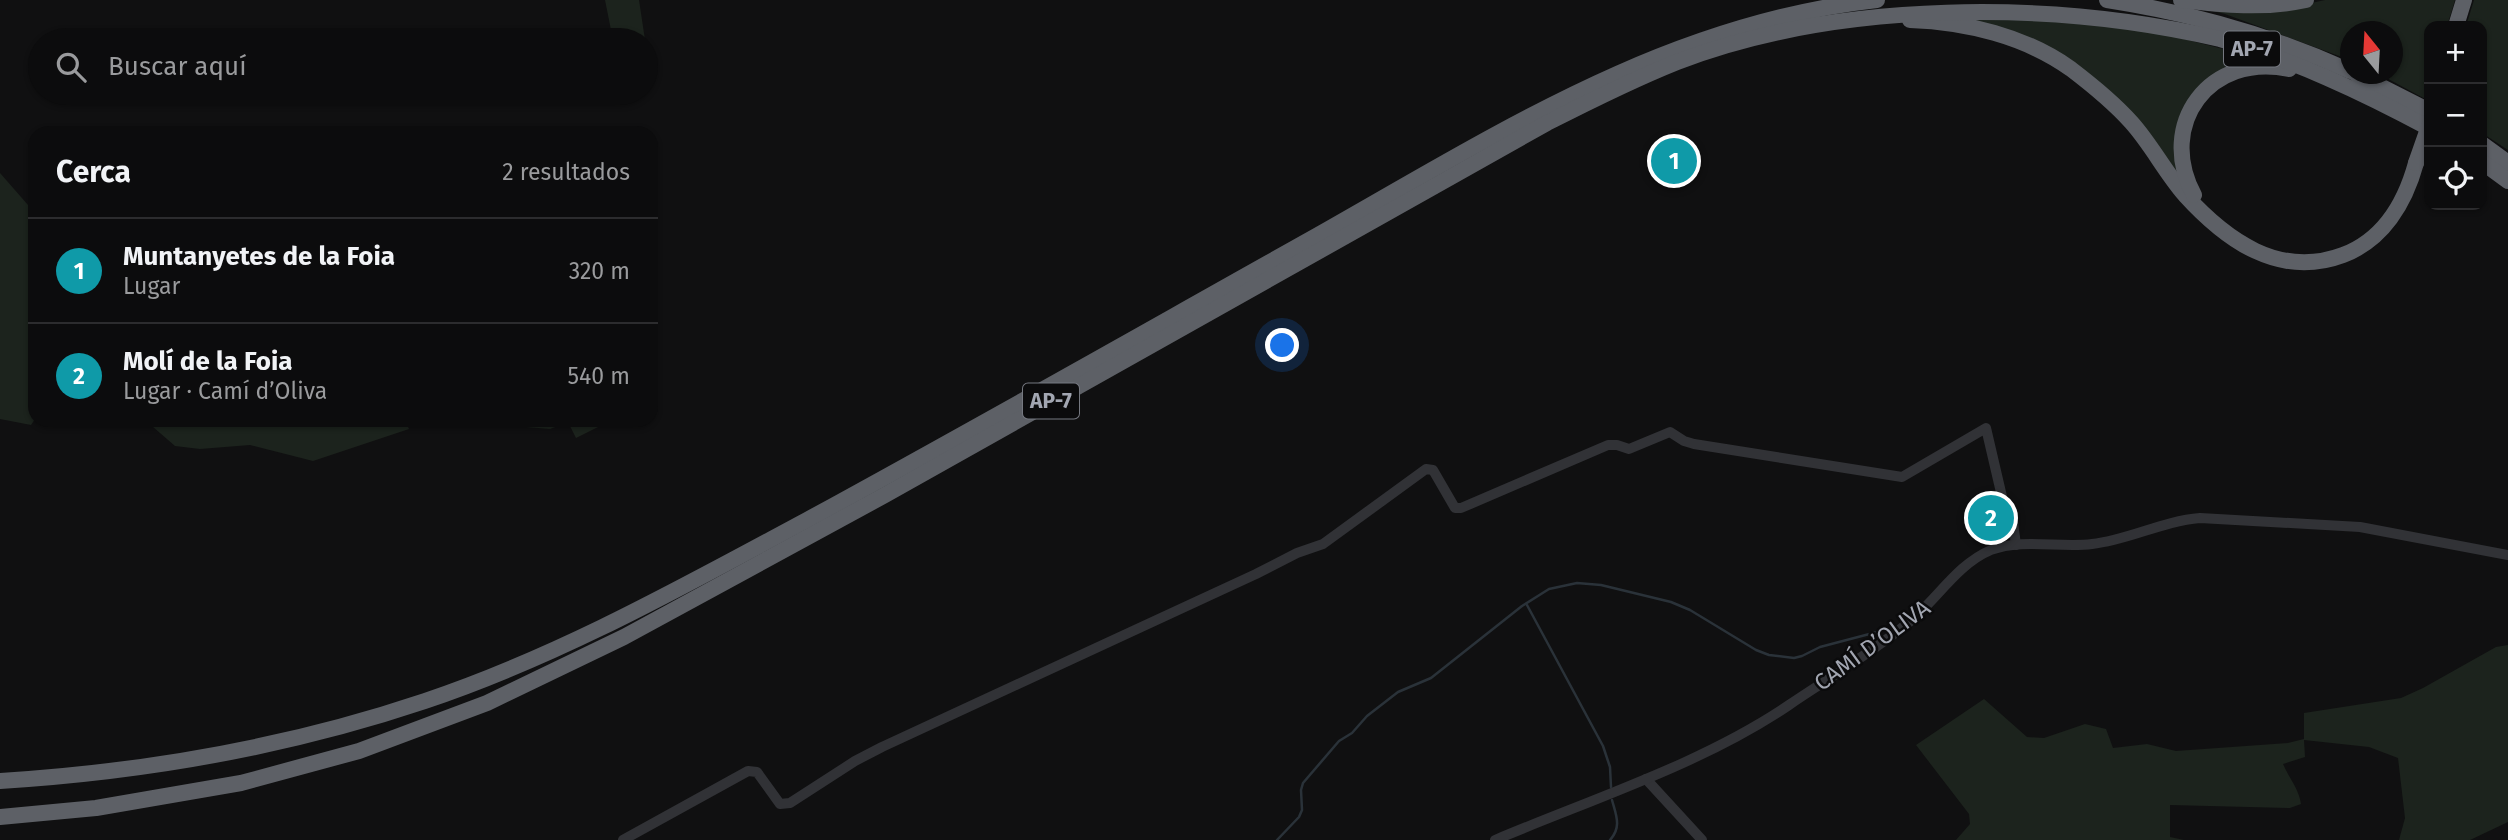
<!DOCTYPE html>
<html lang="es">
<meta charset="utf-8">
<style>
body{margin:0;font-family:"Fira Sans",sans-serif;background:#1a1a1b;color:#f1f3f6}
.controls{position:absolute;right:21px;top:21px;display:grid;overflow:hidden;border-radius:14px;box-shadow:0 2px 5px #0004}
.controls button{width:63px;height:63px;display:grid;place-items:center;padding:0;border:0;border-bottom:2px solid #2c2c2e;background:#0c0c0d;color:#f1f3f6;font:35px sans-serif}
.compass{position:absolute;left:2340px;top:21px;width:63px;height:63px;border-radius:50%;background:#0c0c0d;box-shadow:0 2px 5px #0004;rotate:342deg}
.you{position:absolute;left:1283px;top:346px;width:24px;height:24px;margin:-18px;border:5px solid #fff;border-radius:50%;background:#1a73e8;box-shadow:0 0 0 10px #1a73e833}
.badge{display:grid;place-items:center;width:46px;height:46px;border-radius:50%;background:#0f766e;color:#fff;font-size:23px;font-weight:700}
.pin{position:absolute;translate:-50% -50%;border:4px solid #fff;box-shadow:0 2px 7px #0006}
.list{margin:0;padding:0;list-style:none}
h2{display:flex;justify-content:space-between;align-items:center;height:91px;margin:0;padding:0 28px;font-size:30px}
h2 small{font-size:23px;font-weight:400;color:#9a9b9d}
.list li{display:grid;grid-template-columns:46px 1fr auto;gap:21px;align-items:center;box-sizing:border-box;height:105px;padding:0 28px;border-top:2px solid #2c2c2e}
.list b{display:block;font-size:26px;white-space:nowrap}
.list p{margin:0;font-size:23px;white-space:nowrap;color:#9a9b9d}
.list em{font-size:23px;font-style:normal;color:#9a9b9d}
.icon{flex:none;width:38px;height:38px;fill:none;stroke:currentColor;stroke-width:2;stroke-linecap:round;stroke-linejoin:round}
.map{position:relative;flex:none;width:2508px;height:840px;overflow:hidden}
.search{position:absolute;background:#0c0c0d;box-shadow:0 2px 5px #0004;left:28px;top:28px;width:630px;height:77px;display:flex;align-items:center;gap:18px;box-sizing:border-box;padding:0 24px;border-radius:38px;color:#9a9b9d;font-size:26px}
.panel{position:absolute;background:#0c0c0d;box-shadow:0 2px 5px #0004;left:28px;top:126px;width:630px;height:301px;border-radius:21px}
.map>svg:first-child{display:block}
.green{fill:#1c231d}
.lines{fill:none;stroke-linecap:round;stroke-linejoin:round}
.stream{stroke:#2a3239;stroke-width:2.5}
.minor{stroke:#313236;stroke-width:10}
.highway{stroke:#5d6066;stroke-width:16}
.highway-bridge{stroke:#5d6066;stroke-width:16}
.labels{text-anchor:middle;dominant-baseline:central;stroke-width:5;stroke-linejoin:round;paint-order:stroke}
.shield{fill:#0b0b0c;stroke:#757880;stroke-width:2}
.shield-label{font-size:21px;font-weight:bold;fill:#a2a6b1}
.street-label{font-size:23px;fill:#a2a6b1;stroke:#0b0b0c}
</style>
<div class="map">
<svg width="2508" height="840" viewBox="0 0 2508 840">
<rect width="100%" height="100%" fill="#101011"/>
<!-- green -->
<g class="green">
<polygon points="605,0 639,0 645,40 613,40"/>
<polygon points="2325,0 2455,0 2447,26 2429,26 2429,101 2379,74 2392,74 2392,32 2350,32 2350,60 2225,14 2200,8 2293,7"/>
<polygon points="2474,0 2508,0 2508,150 2482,133 2482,26 2466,26"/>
<polygon points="1929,15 2097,22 2152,31 2263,59 2229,67 2198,89 2180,179 2065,58"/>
<polygon points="0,173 28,205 35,206 35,419 31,425 0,419"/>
<polygon points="145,420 405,420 409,429 313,461 250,445 200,449 175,446"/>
<polygon points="520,420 622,420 604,424 576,438 568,422 550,429 526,427"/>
<path d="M2508,645v177l-38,18h-71l6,-22 -7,-60 -29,-11 -65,-7 1,17 -22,7c6,14 16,25 18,40l-11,4 -120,-3v32l14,3h-228l14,-16 -1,-10 -53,-69 68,-46 43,38 17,1 41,-14 21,5 7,19 34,-4 29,7 112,-8 16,-4v-26l97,-15 22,-10 73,-41z"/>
</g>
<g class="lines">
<!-- stream -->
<g class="stream">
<polyline points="1527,605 1603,746 1610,767 1611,787"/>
<polyline points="1277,840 1299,817 1302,810 1301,790 1303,783 1339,741 1352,733 1367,716 1398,692 1431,678 1522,606 1549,589 1577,583 1601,585 1671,602 1690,610 1756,650 1769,655 1794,658 1802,656 1820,647 1877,632"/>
<path d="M1610,840c12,-13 6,-25 2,-40"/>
</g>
<!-- minor -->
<g class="minor">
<polyline points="1646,779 1702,840"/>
<polyline points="623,840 748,771 757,772 780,804 790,803 855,761 882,747 1256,574 1297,553 1323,544 1426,469 1433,470 1455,508 1461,508 1608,445 1617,445 1629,449 1670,432 1684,441 1694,444 1902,477 1986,428 2003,501 2013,522 2016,545"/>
<path d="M1495,840c97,-41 207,-76 294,-135 40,-27 82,-52 119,-82 28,-22 49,-59 83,-73 31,-12 68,-2 101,-6 37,-4 70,-23 108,-26l160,9 148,28"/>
</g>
<!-- highway -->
<g class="highway">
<path d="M2107,0c84,13 166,36 243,71"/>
<path d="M2181,0c42,5 83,9 125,0"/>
<path d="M1910,20c56,2 115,16 161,49 21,16 42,33 60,53 20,22 34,50 54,73 41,45 94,84 158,60 40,-15 62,-52 73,-92"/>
<polyline points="2456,26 2464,0"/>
<polyline points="2356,74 2429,111"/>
<polyline points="2482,144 2508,163"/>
<polyline points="2482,162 2508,181"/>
<path d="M2194,195c-38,-71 16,-143 95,-126"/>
<path d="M0,781c144,-9 288,-34 425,-80 134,-45 257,-114 382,-181 169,-92 336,-187 504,-281 181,-102 355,-216 566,-239"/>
<path d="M0,817l96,-9 145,-25 118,-32 128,-48 137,-66 261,-142 662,-372c43,-22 85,-43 130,-61 162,-62 376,-62 543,-23 74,21 142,53 209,89"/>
</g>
<!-- highway-bridge -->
<polyline class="highway-bridge" points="2416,163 2429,126"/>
</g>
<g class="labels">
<!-- shield labels -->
<g class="shield">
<rect x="2224" y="31.5" width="56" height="35" rx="5"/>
<rect x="1023" y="383.5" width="56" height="35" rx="5"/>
</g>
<g class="shield-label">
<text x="2252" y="49">AP-7</text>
<text x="1051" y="401">AP-7</text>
</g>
<!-- street labels -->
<g class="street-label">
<text transform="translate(1872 645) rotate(-36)">CAMÍ D’OLIVA</text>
</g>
</g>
</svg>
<div class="controls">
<button>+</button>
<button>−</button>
<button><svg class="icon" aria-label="locate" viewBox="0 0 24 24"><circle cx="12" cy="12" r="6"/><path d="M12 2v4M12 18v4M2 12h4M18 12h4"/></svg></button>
</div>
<svg class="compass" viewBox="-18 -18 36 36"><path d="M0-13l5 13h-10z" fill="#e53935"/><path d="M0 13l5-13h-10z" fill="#9a9b9d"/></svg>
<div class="you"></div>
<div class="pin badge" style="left:1674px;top:161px;background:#0f9aa8">1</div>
<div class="pin badge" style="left:1991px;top:518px;background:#0f9aa8">2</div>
<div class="search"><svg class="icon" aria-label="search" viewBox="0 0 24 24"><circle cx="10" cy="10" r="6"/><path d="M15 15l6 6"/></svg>Buscar aquí</div>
<section class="panel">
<h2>Cerca<small>2 resultados</small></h2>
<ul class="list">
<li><span class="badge" style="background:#0f9aa8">1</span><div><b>Muntanyetes de la Foia</b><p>Lugar</p></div><em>320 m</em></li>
<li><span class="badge" style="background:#0f9aa8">2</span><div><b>Molí de la Foia</b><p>Lugar · Camí d’Oliva</p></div><em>540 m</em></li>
</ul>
</section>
</div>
